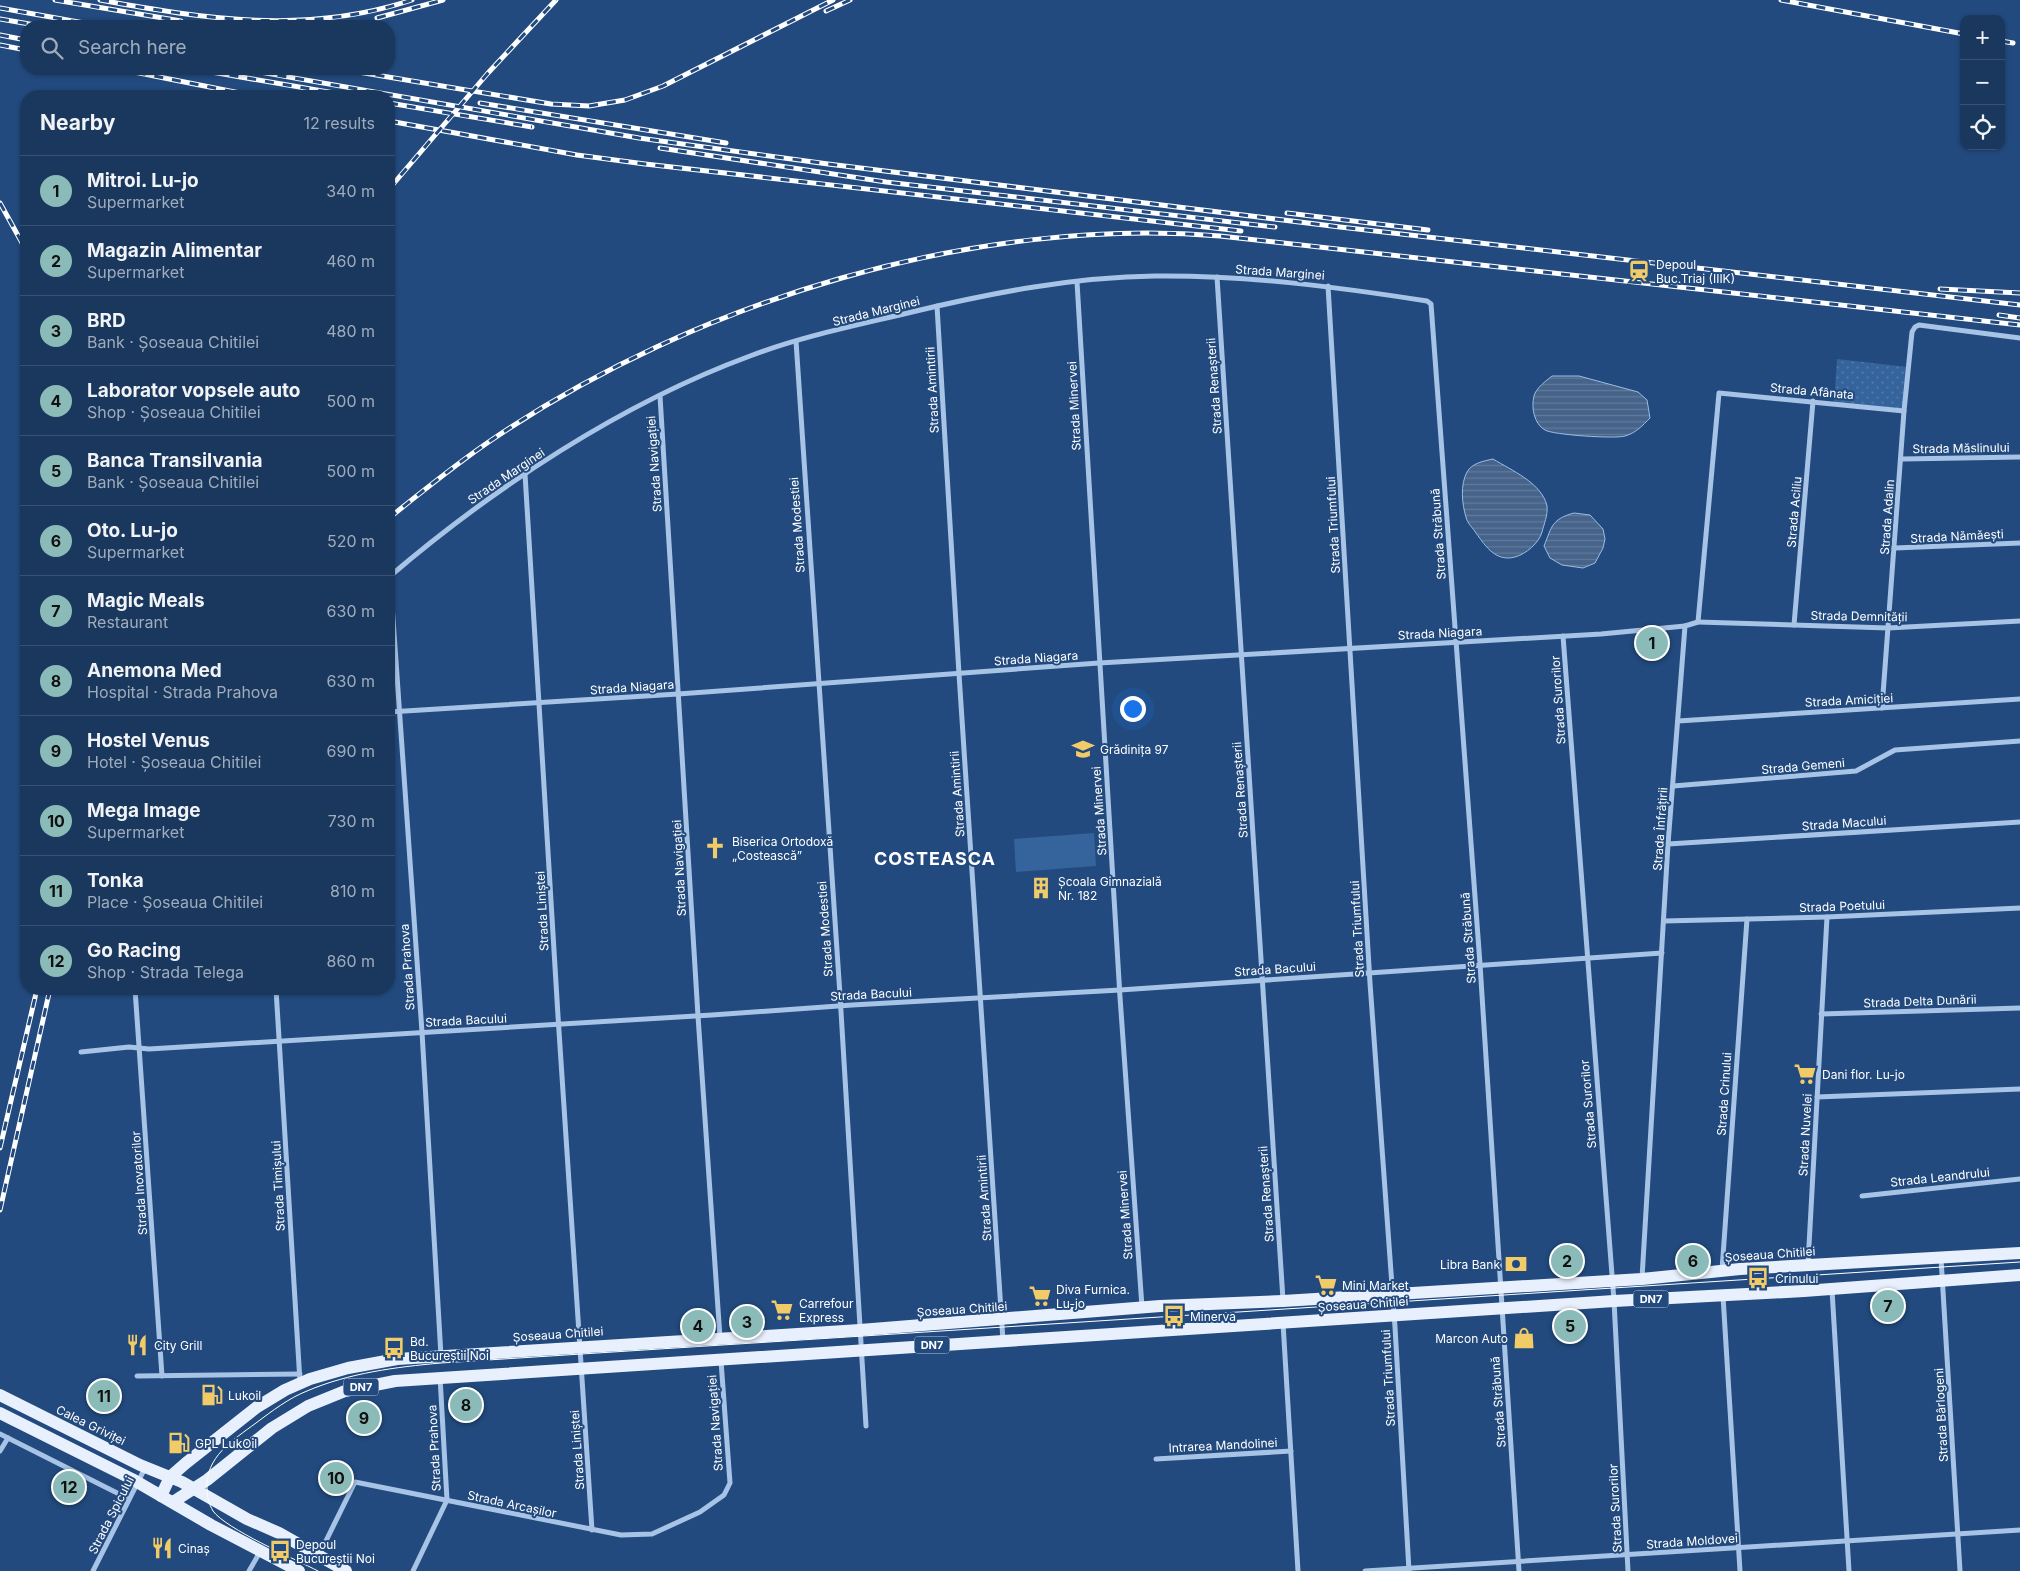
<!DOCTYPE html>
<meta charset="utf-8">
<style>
body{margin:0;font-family:Inter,sans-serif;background:#233f64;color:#f1f3f6}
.controls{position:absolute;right:15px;top:15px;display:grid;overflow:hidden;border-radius:10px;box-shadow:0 1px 4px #0004}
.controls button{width:45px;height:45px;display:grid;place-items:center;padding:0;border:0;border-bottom:1px solid #385273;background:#1a385e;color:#f1f3f6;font:25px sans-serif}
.you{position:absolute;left:1132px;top:708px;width:18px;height:18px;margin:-12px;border:4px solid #fff;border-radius:50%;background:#1a73e8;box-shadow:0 0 0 8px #1a73e833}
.badge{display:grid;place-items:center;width:32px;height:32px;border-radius:50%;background:#8bbbb9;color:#111;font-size:16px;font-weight:700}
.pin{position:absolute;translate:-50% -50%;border:2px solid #fff;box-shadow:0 1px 5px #0006}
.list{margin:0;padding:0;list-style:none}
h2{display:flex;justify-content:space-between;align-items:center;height:65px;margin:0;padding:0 20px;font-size:21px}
h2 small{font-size:16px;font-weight:400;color:#9facbc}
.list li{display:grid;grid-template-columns:32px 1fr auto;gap:15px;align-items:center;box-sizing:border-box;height:70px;padding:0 20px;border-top:1px solid #385273}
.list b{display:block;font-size:19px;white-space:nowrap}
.list p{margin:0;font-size:16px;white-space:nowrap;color:#9facbc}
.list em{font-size:16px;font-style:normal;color:#9facbc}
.icon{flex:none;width:28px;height:28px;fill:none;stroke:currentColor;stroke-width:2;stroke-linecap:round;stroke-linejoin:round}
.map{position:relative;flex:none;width:2020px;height:1571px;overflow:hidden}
.search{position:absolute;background:#1a385e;box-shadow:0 1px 4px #0004;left:20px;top:20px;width:375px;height:55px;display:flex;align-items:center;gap:12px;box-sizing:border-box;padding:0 18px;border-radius:20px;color:#9facbc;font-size:19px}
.panel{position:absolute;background:#1a385e;box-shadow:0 1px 4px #0004;left:20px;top:90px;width:375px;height:905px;border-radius:20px}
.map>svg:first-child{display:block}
.grass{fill:#35639c}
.park{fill:url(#park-dots)}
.water{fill:url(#water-rules);stroke:#9bbee7}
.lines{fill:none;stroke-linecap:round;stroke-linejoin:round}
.street{stroke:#a7c3e6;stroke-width:5}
.primary{stroke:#e8f0fd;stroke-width:12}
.tram{stroke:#fff;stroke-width:1}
.rail-casing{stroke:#fff;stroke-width:5}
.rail{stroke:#224a7e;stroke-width:3;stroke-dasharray:9;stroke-linecap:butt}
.labels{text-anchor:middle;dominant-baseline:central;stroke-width:4;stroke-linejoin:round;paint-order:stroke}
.shield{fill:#224a7e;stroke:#bdc9d8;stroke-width:1}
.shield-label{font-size:11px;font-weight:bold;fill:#fff}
.poi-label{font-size:12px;fill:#fff;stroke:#224a7e;text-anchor:start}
.street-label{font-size:12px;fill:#fff;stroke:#224a7e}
.district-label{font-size:18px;font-weight:bold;letter-spacing:1px;fill:#fff;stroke:#224a7e}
</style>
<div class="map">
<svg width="2020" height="1571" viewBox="0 0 2020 1571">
<defs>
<pattern id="park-dots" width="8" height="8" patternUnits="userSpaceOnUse" patternTransform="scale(1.25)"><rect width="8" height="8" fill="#35639c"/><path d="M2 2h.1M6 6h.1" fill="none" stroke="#537aab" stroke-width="1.8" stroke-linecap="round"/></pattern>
<pattern id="water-rules" width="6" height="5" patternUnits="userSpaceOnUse" patternTransform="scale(1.25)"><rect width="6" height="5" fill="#466389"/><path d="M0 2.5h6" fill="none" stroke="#627a9b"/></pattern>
</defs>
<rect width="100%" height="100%" fill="#224a7e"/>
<!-- grass -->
<polygon class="grass" points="1094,833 1096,866 1016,872 1014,839"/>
<!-- park -->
<polygon class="park" points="1837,359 1908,367 1904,411 1834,403"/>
<!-- water -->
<g class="water">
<path d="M1552,376h27l59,16 9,8 3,18c-7,7 -14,15 -25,18 -9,3 -72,-1 -80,-6 -11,-6 -14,-23 -11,-34 2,-8 12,-15 18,-20z"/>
<path d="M1493,459c18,11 49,24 54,47 1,9 -3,18 -5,26 -3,11 -16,22 -27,25 -19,5 -29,-10 -39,-24 -3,-5 -9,-10 -10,-16 -4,-13 -6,-32 1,-45 5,-9 17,-11 26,-13z"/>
<path d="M1574,513l16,2 13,14 2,10 -2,9 -8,15 -12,5 -21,-3 -12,-7 -6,-12c8,-20 8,-27 30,-33z"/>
</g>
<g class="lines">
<!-- street -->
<g class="street">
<polyline points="1217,277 1283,1300"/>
<polyline points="1077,282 1120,997 1142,1307"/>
<polyline points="1328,286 1370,983 1395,1327 1409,1571"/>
<polyline points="937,306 959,674 1003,1341"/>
<polyline points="796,341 840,995 866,1426"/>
<polyline points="660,396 698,1016 720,1338"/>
<polyline points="1902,459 2020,457"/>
<polyline points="525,474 558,1016 592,1530"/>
<polyline points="1895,548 2020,543"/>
<polyline points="390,576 422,1032 441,1356"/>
<path d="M389,577c104,-89 233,-174 361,-221 52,-20 108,-31 162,-44 79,-19 161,-35 243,-36 91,-1 182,11 272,25l4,3 49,660 39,607"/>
<polyline points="1698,622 1888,628 2020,621"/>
<polyline points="1794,625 1813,401"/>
<polyline points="1563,636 1614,1301 1628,1571"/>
<polyline points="1882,708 1904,411 1912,332 1915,327 1919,325 2020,338"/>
<polyline points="389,712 678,694 1099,663 1601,634 1685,626"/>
<polyline points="1678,721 2020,699"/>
<polyline points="1673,786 1856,771 1895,750 2020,741"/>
<polyline points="1668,844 2020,822"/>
<polyline points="1664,921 1827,917 2020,908"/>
<polyline points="135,989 162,1376"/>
<polyline points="276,989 300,1382"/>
<polyline points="1821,1014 2020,1008"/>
<polyline points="81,1052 129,1047 149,1049 712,1015 852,1005 1120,990 1662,953"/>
<polyline points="1817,1097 2020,1089"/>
<polyline points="1862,1196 2020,1179"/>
<polyline points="1941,1258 1960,1571"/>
<polyline points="1808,1264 1827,917"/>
<polyline points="1722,1270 1747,919"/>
<polyline points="1642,1278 1668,844 1685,626 1698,622 1719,393 1904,411"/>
<polyline points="1832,1290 1849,1571"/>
<polyline points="1723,1296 1740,1571"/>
<polyline points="1283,1323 1298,1571"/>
<polyline points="137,1376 300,1374"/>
<polyline points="0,1434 129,1499"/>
<polyline points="0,1451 8,1438"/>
<polyline points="1156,1459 1291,1451"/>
<polyline points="319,1555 355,1482 621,1535 652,1534 700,1512 724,1495 730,1483 721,1361"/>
<polyline points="93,1571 145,1468"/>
<polyline points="249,1571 260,1552"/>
<polyline points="413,1571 447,1500 440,1377"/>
<polyline points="1365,1571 2020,1530"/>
</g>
<!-- primary -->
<g class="primary">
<polyline points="0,1395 140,1465 182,1482 247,1519 279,1533 346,1571"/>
<polyline points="0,1413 132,1479 211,1525 299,1571"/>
<polyline points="161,1496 170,1477 186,1463 257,1407 285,1390 310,1379 348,1368 397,1359 860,1330 1160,1306 1283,1301 1642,1279 1740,1269 2020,1253"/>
<polyline points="173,1502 207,1480 272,1428 308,1406 345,1391 395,1381 1614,1301 1804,1291 2020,1275"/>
</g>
<!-- tram -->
<path class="tram" d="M318,1571c-23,-12 -92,-42 -105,-60 -4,-7 -6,-14 -6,-22 -2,-32 26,-49 49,-66 16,-12 33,-25 51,-32 42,-18 89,-24 134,-28l1579,-101"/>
<!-- rail casing -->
<g class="rail-casing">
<g id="rail">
<polyline points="55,0 181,21"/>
<path d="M100,0c106,19 206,35 312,0"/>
<polyline points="1781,0 1964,34"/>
<polyline points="0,8 101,26"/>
<polyline points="826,11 850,0"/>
<polyline points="377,18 443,0"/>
<polyline points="0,19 41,26"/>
<polyline points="0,35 26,40"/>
<polyline points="2001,41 2013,43"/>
<polyline points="0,45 26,50"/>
<polyline points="119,69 255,96"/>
<polyline points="194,69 352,96"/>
<polyline points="242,69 639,138 828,164 1340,227 2020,305"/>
<polyline points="340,69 551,104 589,106 625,100 663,86 833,0"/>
<polyline points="389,103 532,127"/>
<polyline points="480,103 726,143"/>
<polyline points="389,121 577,155 645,164 1241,231"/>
<polyline points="660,148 886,182 1275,227"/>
<polyline points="389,189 488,73 556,0"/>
<polyline points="0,203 26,250"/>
<polyline points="1287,213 1428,230"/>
<polyline points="1940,289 2020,293"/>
<polyline points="1999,315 2020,318"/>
<path d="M389,518c34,-27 68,-55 104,-79 204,-138 481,-223 727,-203l800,89"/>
<polyline points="0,1148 37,989"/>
<polyline points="0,1210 50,989"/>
</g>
</g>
<!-- rail -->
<use href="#rail" class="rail"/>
</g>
<!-- icons -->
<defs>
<g id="station-bare" transform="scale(1.725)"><path d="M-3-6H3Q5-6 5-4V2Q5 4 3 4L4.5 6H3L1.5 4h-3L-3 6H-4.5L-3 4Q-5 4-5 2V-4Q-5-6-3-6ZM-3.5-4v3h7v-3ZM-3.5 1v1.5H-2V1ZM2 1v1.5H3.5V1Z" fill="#f2cb69" stroke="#224a7e" stroke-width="2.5" paint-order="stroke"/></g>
<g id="school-bare" transform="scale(1.725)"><path d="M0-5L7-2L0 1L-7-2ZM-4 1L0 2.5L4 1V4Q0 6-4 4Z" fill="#f2cb69" stroke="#224a7e" stroke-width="2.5" paint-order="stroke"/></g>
<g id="church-bare" transform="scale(1.725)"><path d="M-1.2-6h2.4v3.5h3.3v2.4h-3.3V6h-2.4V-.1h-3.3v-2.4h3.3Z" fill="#f2cb69" stroke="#224a7e" stroke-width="2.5" paint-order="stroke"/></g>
<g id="building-bare" transform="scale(1.725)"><path d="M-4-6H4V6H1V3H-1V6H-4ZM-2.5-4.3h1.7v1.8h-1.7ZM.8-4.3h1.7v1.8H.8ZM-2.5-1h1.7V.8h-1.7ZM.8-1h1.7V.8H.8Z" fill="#f2cb69" stroke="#224a7e" stroke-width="2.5" paint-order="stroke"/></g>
<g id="supermarket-bare" transform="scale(1.725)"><path d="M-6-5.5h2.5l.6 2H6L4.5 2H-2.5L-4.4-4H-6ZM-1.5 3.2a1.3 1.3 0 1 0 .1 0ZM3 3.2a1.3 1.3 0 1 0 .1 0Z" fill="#f2cb69" stroke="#224a7e" stroke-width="2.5" paint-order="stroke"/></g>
<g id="bank-bare" transform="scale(1.725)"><path d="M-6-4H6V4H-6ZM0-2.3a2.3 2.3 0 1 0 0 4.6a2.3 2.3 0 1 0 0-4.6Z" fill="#f2cb69" stroke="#224a7e" stroke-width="2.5" paint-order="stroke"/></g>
<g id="bus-bare" transform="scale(1.725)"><path d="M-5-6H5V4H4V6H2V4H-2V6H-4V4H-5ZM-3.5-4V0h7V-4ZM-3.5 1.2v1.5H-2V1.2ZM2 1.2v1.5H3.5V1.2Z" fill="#f2cb69" stroke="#224a7e" stroke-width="2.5" paint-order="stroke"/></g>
<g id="shop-bare" transform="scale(1.725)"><path d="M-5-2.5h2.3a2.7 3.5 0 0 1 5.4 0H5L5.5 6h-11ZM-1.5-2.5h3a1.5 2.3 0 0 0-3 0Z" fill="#f2cb69" stroke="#224a7e" stroke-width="2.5" paint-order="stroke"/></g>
<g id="restaurant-bare" transform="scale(1.725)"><path d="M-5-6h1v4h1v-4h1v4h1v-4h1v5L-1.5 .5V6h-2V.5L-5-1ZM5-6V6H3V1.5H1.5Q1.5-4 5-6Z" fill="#f2cb69" stroke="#224a7e" stroke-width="2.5" paint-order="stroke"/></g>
<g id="fuel-bare" transform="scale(1.725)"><path d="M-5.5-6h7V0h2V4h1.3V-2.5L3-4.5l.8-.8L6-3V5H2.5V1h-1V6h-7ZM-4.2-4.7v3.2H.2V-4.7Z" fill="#f2cb69" stroke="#224a7e" stroke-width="2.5" paint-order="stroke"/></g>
</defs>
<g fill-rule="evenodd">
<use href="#station-bare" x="1639" y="271"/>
<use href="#school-bare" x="1083" y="749"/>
<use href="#church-bare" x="715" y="848"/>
<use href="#building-bare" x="1041" y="888"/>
<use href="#supermarket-bare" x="1805" y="1074"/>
<use href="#bank-bare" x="1516" y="1264"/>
<use href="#bus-bare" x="1758" y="1278"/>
<use href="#supermarket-bare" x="1326" y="1285"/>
<use href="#supermarket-bare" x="1040" y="1296"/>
<use href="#supermarket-bare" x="782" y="1310"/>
<use href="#bus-bare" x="1174" y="1316"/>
<use href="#shop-bare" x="1524" y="1338"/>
<use href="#restaurant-bare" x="137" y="1345"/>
<use href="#bus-bare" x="394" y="1348"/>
<use href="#fuel-bare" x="212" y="1395"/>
<use href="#fuel-bare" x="179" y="1443"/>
<use href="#restaurant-bare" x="162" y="1548"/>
<use href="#bus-bare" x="280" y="1551"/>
</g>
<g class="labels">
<!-- shield labels -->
<g class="shield">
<rect x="1633.5" y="1290.5" width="35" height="17" rx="4"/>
<rect x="914.5" y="1336.5" width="35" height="17" rx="4"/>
<rect x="343.5" y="1378.5" width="35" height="17" rx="4"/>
</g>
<g class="shield-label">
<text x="1651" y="1299">DN7</text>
<text x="932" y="1345">DN7</text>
<text x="361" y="1387">DN7</text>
</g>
<!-- poi labels -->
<g class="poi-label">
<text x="1656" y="264">Depoul<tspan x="1656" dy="14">Buc.Triaj (IIIK)</tspan></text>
<text x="1100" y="749">Grădinița 97</text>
<text x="732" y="841">Biserica Ortodoxă<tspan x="732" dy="14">„Costească”</tspan></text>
<text x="1058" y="881">Școala Gimnazială<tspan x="1058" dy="14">Nr. 182</tspan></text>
<text x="1822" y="1074">Dani flor. Lu-jo</text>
<text x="1500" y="1264" text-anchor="end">Libra Bank</text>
<text x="1775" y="1278">Crinului</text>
<text x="1342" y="1285">Mini Market</text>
<text x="1056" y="1289">Diva Furnica.<tspan x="1056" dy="14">Lu-jo</tspan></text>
<text x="799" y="1303">Carrefour<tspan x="799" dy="14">Express</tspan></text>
<text x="1190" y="1316">Minerva</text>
<text x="1508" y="1338" text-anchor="end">Marcon Auto</text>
<text x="410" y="1341">Bd.<tspan x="410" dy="14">Bucureștii Noi</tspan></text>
<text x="154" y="1345">City Grill</text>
<text x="228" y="1395">Lukoil</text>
<text x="195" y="1443">GPL LukOil</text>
<text x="296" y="1544">Depoul<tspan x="296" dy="14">Bucureștii Noi</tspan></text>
<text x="178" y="1548">Cinaș</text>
</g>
<!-- street labels -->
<g class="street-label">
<text transform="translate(1280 272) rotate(4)">Strada Marginei</text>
<text transform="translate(876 311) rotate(-14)">Strada Marginei</text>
<text transform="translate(1214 386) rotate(-94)">Strada Renașterii</text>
<text transform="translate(932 390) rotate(-93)">Strada Amintirii</text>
<text transform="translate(1812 391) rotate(5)">Strada Afânata</text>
<text transform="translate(1074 406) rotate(-93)">Strada Minervei</text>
<text transform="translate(1961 448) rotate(-1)">Strada Măslinului</text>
<text transform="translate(654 464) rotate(-94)">Strada Navigației</text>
<text transform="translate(506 476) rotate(-34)">Strada Marginei</text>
<text transform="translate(1794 512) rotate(-85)">Strada Aciliu</text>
<text transform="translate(1887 517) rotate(-86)">Strada Adalin</text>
<text transform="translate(797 525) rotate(-94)">Strada Modestiei</text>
<text transform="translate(1333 525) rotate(-93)">Strada Triumfului</text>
<text transform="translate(1438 534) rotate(-94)">Strada Străbună</text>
<text transform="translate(1957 536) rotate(-3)">Strada Nămăești</text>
<text transform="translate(1859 616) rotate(1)">Strada Demnității</text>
<text transform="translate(1440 633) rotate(-3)">Strada Niagara</text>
<text transform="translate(1036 658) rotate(-4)">Strada Niagara</text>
<text transform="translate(632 687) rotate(-4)">Strada Niagara</text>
<text transform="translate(1558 700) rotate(-94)">Strada Surorilor</text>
<text transform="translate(1849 700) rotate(-3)">Strada Amiciției</text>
<text transform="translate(1803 766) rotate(-5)">Strada Gemeni</text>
<text transform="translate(1240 790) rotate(-94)">Strada Renașterii</text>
<text transform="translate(957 794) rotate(-94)">Strada Amintirii</text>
<text transform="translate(1099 811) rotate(-94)">Strada Minervei</text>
<text transform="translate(1844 823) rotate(-4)">Strada Macului</text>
<text transform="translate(1660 829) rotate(-86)">Strada Înfrățirii</text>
<text transform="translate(679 868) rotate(-93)">Strada Navigației</text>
<text transform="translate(1842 906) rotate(-2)">Strada Poetului</text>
<text transform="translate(542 911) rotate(-93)">Strada Liniștei</text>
<text transform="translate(825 929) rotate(-94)">Strada Modestiei</text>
<text transform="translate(1357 929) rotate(-93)">Strada Triumfului</text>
<text transform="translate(1468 938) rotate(-94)">Strada Străbună</text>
<text transform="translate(407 967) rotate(-94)">Strada Prahova</text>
<text transform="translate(1275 969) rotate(-4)">Strada Bacului</text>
<text transform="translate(871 994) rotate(-3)">Strada Bacului</text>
<text transform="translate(1920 1001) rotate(-2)">Strada Delta Dunării</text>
<text transform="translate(466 1020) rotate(-3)">Strada Bacului</text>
<text transform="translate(1724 1094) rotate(-86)">Strada Crinului</text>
<text transform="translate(1588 1104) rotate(-95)">Strada Surorilor</text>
<text transform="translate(1805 1135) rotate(-87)">Strada Nuvelei</text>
<text transform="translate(1940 1177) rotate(-6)">Strada Leandrului</text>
<text transform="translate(139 1183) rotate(-94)">Strada Inovatorilor</text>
<text transform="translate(278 1186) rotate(-93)">Strada Timișului</text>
<text transform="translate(1266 1194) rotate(-94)">Strada Renașterii</text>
<text transform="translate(984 1198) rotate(-94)">Strada Amintirii</text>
<text transform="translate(1125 1215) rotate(-94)">Strada Minervei</text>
<text transform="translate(1770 1254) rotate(-4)">Șoseaua Chitilei</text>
<text transform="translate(1363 1304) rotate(-4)">Șoseaua Chitilei</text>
<text transform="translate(962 1309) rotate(-4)">Șoseaua Chitilei</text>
<text transform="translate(558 1334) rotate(-4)">Șoseaua Chitilei</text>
<text transform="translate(1388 1378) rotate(-93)">Strada Triumfului</text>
<text transform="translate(1498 1402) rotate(-94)">Strada Străbună</text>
<text transform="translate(1941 1415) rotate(-93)">Strada Bârlogeni</text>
<text transform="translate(715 1423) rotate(-94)">Strada Navigației</text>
<text transform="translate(91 1425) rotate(26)">Calea Griviței</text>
<text transform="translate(1223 1445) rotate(-3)">Intrarea Mandolinei</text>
<text transform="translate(434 1448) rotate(-93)">Strada Prahova</text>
<text transform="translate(577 1450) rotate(-94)">Strada Liniștei</text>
<text transform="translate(512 1504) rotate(12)">Strada Arcașilor</text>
<text transform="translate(1615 1508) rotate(-93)">Strada Surorilor</text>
<text transform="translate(111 1515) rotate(-63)">Strada Spicului</text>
<text transform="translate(1692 1541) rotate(-4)">Strada Moldovei</text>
</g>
<!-- district labels -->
<g class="district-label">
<text x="935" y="858">COSTEASCA</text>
</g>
</g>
</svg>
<div class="controls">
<button>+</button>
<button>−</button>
<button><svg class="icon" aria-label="locate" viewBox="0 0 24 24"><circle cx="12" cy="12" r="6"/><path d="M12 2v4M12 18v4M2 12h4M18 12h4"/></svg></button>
</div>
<div class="you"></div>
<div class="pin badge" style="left:1652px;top:643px">1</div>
<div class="pin badge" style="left:1567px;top:1261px">2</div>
<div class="pin badge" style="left:747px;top:1322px">3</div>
<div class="pin badge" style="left:698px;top:1326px">4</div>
<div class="pin badge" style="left:1570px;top:1326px">5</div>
<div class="pin badge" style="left:1693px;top:1261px">6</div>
<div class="pin badge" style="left:1888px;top:1306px">7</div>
<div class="pin badge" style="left:466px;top:1405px">8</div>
<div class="pin badge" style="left:364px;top:1418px">9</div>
<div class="pin badge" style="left:336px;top:1478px">10</div>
<div class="pin badge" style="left:104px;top:1396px">11</div>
<div class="pin badge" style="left:69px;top:1487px">12</div>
<div class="search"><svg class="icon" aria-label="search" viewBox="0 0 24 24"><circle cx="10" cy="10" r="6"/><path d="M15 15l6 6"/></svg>Search here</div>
<section class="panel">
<h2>Nearby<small>12 results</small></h2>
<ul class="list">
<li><span class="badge">1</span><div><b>Mitroi. Lu-jo</b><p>Supermarket</p></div><em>340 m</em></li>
<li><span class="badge">2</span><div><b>Magazin Alimentar</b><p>Supermarket</p></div><em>460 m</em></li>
<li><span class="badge">3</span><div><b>BRD</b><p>Bank · Șoseaua Chitilei</p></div><em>480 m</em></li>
<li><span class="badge">4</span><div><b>Laborator vopsele auto</b><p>Shop · Șoseaua Chitilei</p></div><em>500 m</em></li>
<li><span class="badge">5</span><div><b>Banca Transilvania</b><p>Bank · Șoseaua Chitilei</p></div><em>500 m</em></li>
<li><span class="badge">6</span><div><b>Oto. Lu-jo</b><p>Supermarket</p></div><em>520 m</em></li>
<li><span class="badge">7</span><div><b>Magic Meals</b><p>Restaurant</p></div><em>630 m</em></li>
<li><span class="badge">8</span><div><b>Anemona Med</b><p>Hospital · Strada Prahova</p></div><em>630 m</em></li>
<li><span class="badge">9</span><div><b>Hostel Venus</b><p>Hotel · Șoseaua Chitilei</p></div><em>690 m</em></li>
<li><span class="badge">10</span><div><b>Mega Image</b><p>Supermarket</p></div><em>730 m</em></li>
<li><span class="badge">11</span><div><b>Tonka</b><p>Place · Șoseaua Chitilei</p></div><em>810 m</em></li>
<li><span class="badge">12</span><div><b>Go Racing</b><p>Shop · Strada Telega</p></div><em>860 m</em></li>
</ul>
</section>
</div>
